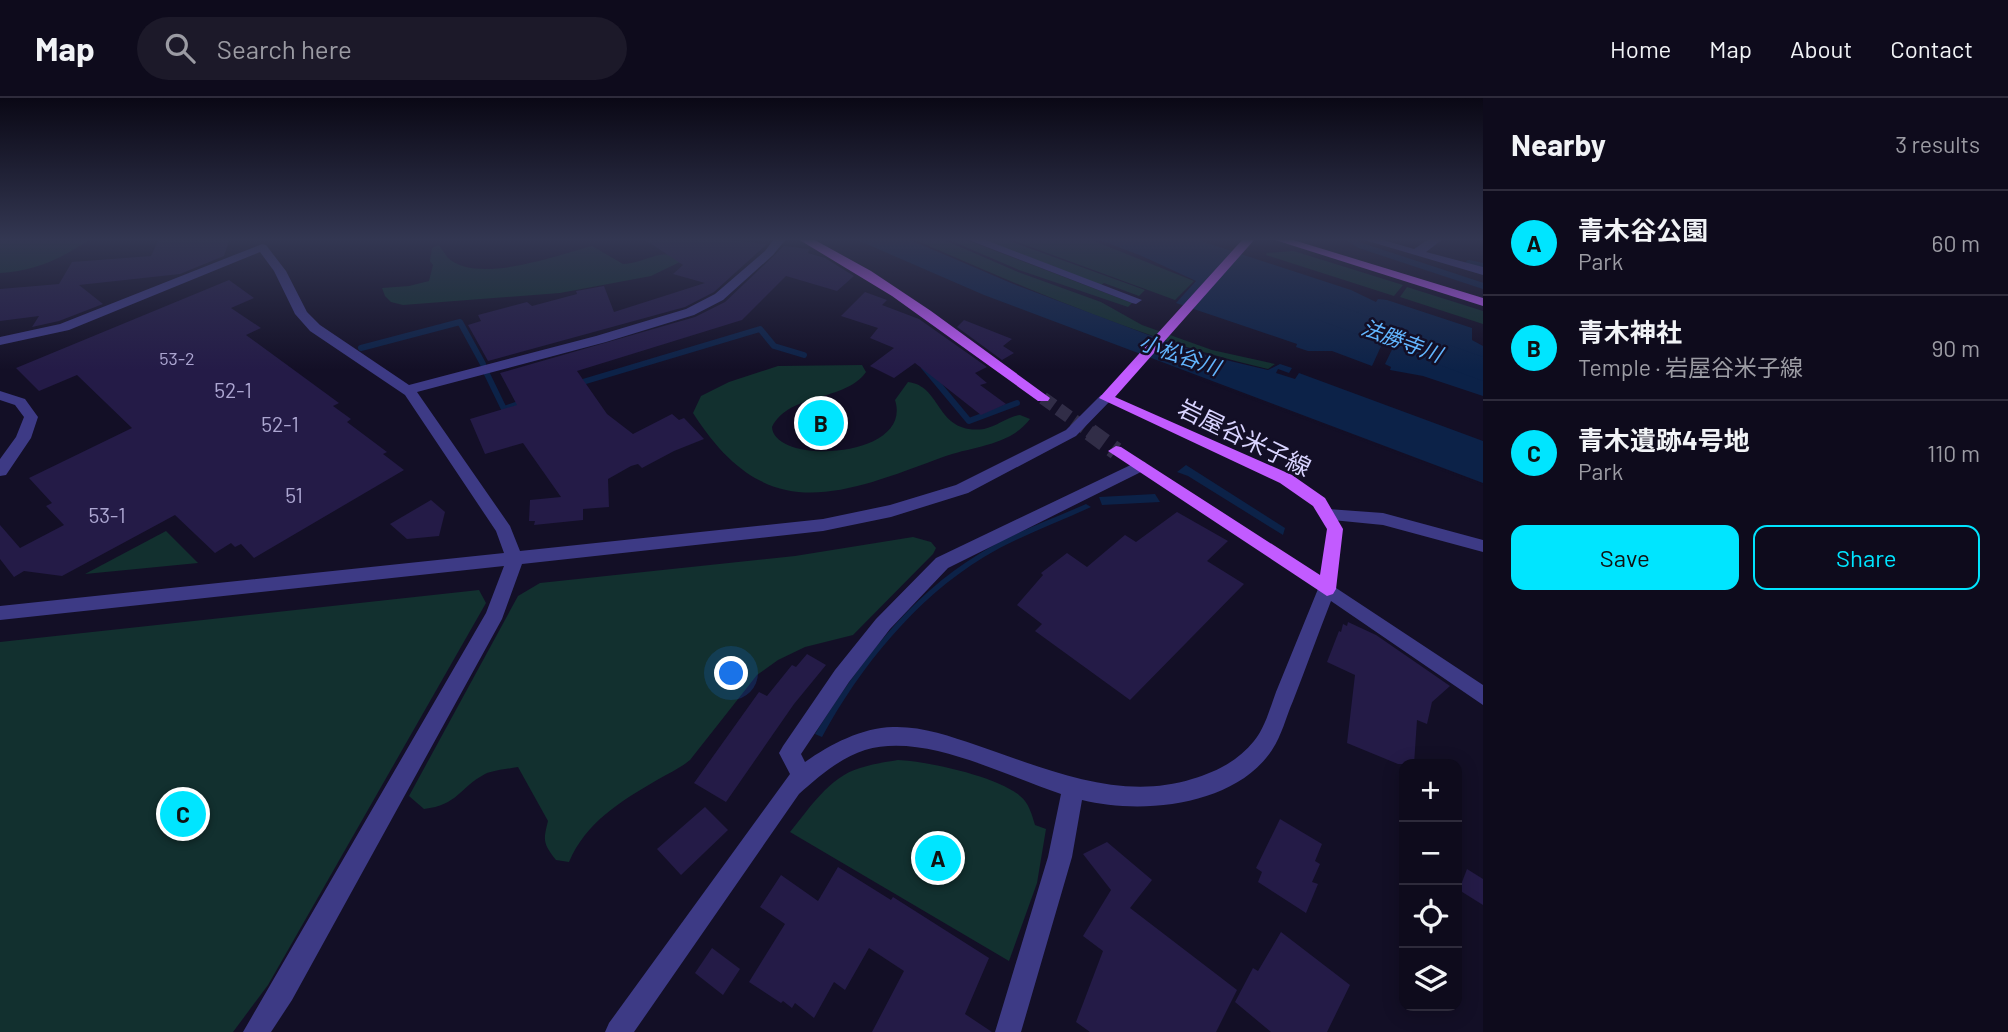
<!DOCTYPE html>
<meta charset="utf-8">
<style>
body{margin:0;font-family:Barlow,"Noto Sans JP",sans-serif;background:#1c1929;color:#f1f3f6}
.controls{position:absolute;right:21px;bottom:21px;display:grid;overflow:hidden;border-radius:14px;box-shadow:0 4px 18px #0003}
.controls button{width:63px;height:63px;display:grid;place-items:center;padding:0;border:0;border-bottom:2px solid #2e2b3b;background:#0e0b1c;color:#f1f3f6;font:35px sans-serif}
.you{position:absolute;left:732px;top:576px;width:24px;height:24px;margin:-18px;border:5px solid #fff;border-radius:50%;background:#1a73e8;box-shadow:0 0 0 10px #1a73e833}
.badge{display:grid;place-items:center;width:46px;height:46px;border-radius:50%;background:#00e5ff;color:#111;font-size:23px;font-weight:700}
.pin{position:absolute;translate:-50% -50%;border:4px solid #fff;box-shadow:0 2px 7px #0006}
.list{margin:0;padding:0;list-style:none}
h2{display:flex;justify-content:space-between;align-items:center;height:91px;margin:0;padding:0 28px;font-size:30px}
h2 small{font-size:23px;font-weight:400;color:#9b9ba3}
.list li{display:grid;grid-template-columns:46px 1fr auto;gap:21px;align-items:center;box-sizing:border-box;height:105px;padding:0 28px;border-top:2px solid #2e2b3b}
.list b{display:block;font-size:26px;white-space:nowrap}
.list p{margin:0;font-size:23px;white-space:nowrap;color:#9b9ba3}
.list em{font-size:23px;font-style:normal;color:#9b9ba3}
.actions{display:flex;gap:14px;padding:21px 28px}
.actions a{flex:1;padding:16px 0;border:2px solid #00e5ff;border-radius:14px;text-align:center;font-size:24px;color:#00e5ff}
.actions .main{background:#00e5ff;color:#111}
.icon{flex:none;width:38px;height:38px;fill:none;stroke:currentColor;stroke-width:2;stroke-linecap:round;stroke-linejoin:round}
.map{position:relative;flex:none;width:1483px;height:934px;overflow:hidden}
header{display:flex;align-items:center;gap:42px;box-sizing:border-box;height:98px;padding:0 35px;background:#0e0b1c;border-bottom:2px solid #2e2b3b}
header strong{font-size:33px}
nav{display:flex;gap:38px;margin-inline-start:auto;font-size:24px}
.search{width:490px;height:63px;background:#1c1929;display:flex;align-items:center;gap:18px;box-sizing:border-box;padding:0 24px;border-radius:38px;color:#9b9ba3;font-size:26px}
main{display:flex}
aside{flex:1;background:#0e0b1c}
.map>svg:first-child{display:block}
.green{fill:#12302f}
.water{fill:#0c2248}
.pier{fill:#130f26}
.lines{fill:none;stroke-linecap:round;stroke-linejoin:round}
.stream{stroke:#0c2248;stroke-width:6}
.river{fill:#0c2248;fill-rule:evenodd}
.building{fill:#241b47}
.major-tunnel-far1{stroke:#312d47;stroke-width:13;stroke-dasharray:13 6;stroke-linecap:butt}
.major-tunnel{stroke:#312d47;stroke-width:18;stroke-dasharray:18 9;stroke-linecap:butt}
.minor{fill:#3d3a85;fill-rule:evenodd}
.major{fill:#c25bff;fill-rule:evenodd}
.labels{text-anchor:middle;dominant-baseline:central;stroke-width:5;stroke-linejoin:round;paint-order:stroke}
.far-number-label{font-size:18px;fill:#aca6d1}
.far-water-label{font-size:21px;font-style:italic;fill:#62b6ff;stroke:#130f26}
.number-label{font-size:21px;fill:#aca6d1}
.street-label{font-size:24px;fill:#d9d4ff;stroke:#130f26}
</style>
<header>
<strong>Map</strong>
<div class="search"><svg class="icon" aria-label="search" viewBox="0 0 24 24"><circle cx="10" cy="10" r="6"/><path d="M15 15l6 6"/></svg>Search here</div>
<nav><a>Home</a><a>Map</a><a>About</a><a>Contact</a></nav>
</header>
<main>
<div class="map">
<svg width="1483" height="934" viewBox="0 0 1483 934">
<rect width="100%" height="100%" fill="#130f26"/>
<!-- green -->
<g class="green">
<path d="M0,141h90c-29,20 -55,32 -90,34z"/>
<path d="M913,141h29l76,33 83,30 41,23 70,25 63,14 -7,5c-123,-28 -240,-80 -355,-130z"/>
<polygon points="947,141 964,141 1132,205 1128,209 1019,172"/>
<polygon points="978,141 1004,141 1145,192 1139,198 1104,185 1101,187"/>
<polygon points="1009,141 1089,141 1194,183 1175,202"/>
<path d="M439,147c2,3 6,9 9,13 30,27 109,-3 144,-12l31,18c27,-2 34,-17 63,-5l-35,17 -91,17 -157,12 -12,-3 -6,-6 -3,-8 27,-2 20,-5 4,-16 -3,-4 2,-13z"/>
<polygon points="1293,153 1297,154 1403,187 1394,198 1266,157 1267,155"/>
<polygon points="1407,189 1483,213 1483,226 1400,199"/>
<path d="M862,267l4,7c-21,30 -76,20 -94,55 2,39 142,32 123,-27l13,-18c35,4 27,53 76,47 12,-2 23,-12 36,-14l10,4c-20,27 -58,27 -87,38 -107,40 -178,69 -250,-44l8,-17 28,-14 49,-16z"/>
<polygon points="166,433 198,465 85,476"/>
<path d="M913,439l18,5 5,6 -3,6 -80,81 -48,12 -27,13 -21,15 -67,85c-11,9 -21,13 -33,20 -36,21 -71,42 -88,82l-13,-2c-13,-17 -13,-19 -8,-39l-30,-54c-10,2 -24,3 -33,7 -26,14 -27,31 -61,35l-15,-13 109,-200 22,-13 255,-27z"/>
<polygon points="479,492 486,505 268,887 233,934 0,934 0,544"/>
<path d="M898,662c29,1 101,17 122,36 9,7 12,19 15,29l11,4 -9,54 -28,78 -219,-129c20,-24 39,-55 70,-64 12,-4 26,-6 38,-8z"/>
</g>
<!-- water -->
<g class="water">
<polygon points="855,141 908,141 1011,185 1146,236 1209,258 1268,272 1280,266 1292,270 1289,275 1278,271 1276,275 1295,281 1299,275 1483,343 1483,385 984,197"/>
<polygon points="1097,141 1195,141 1351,192 1376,204 1378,201 1387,202 1472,230 1472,242 1483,248 1483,298 1423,278 1390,272 1391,269 1385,266 1399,237 1388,233 1372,268 1332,253 1308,253 1296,249 1297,246 1176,205 1196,183 1142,158"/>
<polygon points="1186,367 1285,430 1283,437 1188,378 1177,374"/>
<polygon points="1155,396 1160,404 1102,407 1099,399"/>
<path d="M1086,406l5,3c-35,16 -74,30 -107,50 -68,41 -124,110 -162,180l-7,-3c43,-69 94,-138 164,-180 33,-21 71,-34 107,-50z"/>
</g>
<!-- pier -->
<polygon class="pier" points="1187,276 1483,386 1483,388 1186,277"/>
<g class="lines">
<!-- stream -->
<g class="stream">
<polyline points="1351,141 1359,147 1483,188"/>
<polyline points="1469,165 1483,168"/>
<polyline points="361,250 460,224 483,266"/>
<polyline points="924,269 969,323 1017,305"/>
<polyline points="487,276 504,311 524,304"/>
<polyline points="576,286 760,231 774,248 804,257"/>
</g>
<!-- river -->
<polygon class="river" points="1328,204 1483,259 1483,283 1316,221 1311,214 1316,207"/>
</g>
<!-- building -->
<g class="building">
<polygon points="159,141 230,141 224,158 180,176 79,187 103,206 59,223 32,229 39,218 0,223 0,191 59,186 72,164 151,158"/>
<polygon points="644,141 720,141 767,146 714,194 685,209 488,263 468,227 481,223 478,217 527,204 532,208 577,196 576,193 604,188 614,214 705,185 673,176 683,167"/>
<polygon points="784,148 809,151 808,155 825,160 854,178 837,193 786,178 742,222 577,273 607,316 633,336 672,316 679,322 684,320 704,341 674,353 642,370 638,366 631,368 608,381 609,409 583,411 583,422 534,427 535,423 529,423 530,402 561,399 523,345 485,356 470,321 517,307 500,275 695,219 725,204"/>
<polygon points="229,182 254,200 231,210 261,230 246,237 339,305 333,308 351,321 347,324 387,354 383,356 404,372 254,460 241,446 235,449 231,445 215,455 175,417 62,478 24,473 14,479 0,461 0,427 20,450 64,427 46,408 52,405 29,380 132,330 77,277 39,293 16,270"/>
<polygon points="865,194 887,202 882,207 919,221 987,269 975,275 987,285 980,287 1006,306 981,317 915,265 894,280 870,268 894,250 870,240 878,230 841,218"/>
<polygon points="964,222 1012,241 1003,248 1014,255 1002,262 957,229"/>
<polygon points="431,402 445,414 439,438 407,441 390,426"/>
<polygon points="1177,414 1228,443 1207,463 1244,486 1130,602 1035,533 1042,526 1017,507 1043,477 1041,475 1067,455 1087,469 1125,437 1136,444"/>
<polygon points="1348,524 1376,537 1450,588 1432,604 1427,626 1417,622 1414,666 1398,666 1347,645 1355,577 1327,564 1339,533 1341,534 1343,526 1347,528"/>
<polygon points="807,556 826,567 794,606 726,704 694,685 759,594 767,598 792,567 796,569"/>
<polygon points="705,709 728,732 681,777 657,751"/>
<polygon points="1280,721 1322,746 1315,763 1320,766 1312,784 1318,786 1306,815 1258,784 1262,774 1256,770"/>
<polygon points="1107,744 1152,782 1130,810 1237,892 1216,934 1090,934 1076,924 1103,853 1083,838 1111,792 1083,756"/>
<polygon points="838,769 891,802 893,799 989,860 965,916 992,934 872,934 904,873 869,850 845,892 834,884 814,920 795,905 792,910 783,903 781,905 749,884 785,826 760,809 781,777 818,803"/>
<polygon points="1467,771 1483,781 1483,807 1459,792"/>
<polygon points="1281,834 1350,887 1327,934 1271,934 1235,904 1253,870 1258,873"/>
<polygon points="712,850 740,871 723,897 695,875"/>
</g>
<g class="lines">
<!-- major-tunnel-far1 -->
<polyline class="major-tunnel-far1" points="1043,300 1093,336"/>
<!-- major-tunnel -->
<polyline class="major-tunnel" points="1090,334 1116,353"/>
<!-- minor -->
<g class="minor">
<polygon points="774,141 786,141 773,157 723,202 694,217 606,244 417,294 510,428 520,453 823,421 890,407 956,387 1066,332 1101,297 1111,297 1113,300 1076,338 968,395 891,419 823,433 522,466 502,521 292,902 271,934 243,934 486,515 504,468 0,522 0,508 504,455 496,433 405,297 310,233 295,216 274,173 260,154 69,232 0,247 0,239 60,226 262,146 266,147 286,173 307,214 320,227 409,287 596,238 686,211 715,196 765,153"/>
<polygon points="966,141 983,141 1142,202 1136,206 1132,205"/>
<polygon points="1361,141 1380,141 1414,151 1429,141 1443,141 1426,154 1483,169 1483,177"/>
<polygon points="0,293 25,301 38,319 31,340 6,377 0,378 0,361 16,339 24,319 15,307 0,302"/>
<path d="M1139,363l6,1 2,4 -2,4 -197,98 -58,61 -41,53 -48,72 4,8c26,-18 56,-34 88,-35 28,-1 57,9 83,18 68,23 143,57 216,34 24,-7 46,-18 62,-38 11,-13 16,-33 22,-49 14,-34 28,-69 42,-103l3,-5 6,-2 156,103v20l-152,-104c-13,33 -25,67 -38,100 -7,16 -11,34 -21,49 -37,56 -130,65 -190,50l-10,57 -51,175h-26l53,-175 13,-63c-56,-18 -136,-62 -196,-44 -25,8 -47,27 -66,44l-165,238h-29l4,-9 181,-249 -11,-21 4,-7 52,-76 41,-51 60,-61z"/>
<polygon points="1328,411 1383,415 1483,442 1483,454 1383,427 1322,421 1320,417"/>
</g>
<!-- major -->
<g class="major">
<polygon points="798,141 813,141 871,173 931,213 1050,300 1048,303 1038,303 892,198"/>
<polygon points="1243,141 1255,141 1115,299 1292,377 1325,400 1343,431 1336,491 1333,496 1327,498 1108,353 1116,348 1121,349 1320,477 1327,431 1313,408 1280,385 1099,300"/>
<polygon points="1272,141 1290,141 1483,200 1483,208"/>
</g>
</g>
<!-- sky -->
<linearGradient id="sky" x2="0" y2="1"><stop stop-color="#0a0815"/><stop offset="0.52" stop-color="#333752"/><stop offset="1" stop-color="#333752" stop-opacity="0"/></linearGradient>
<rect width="1483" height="272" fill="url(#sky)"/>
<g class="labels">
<!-- far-number labels -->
<g class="far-number-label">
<text x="177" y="260">53-2</text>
</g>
<!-- far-water labels -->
<g class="far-water-label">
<text transform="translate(1402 242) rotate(20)">法勝寺川</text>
<text transform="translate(1180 256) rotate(19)">小松谷川</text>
</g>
<!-- number labels -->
<g class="number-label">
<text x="233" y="291">52-1</text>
<text x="280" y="325">52-1</text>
<text x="294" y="396">51</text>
<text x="107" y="416">53-1</text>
</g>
<!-- street labels -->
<g class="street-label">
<text transform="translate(1245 339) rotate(26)">岩屋谷米子線</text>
</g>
</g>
</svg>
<div class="controls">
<button>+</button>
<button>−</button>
<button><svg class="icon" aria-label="locate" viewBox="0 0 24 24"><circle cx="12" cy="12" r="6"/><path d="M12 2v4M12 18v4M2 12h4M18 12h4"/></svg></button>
<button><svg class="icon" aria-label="layers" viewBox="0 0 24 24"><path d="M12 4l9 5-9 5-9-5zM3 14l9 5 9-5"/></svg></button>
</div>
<div class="you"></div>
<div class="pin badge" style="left:938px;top:760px">A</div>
<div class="pin badge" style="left:821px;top:325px">B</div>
<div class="pin badge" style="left:183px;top:716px">C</div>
</div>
<aside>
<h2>Nearby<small>3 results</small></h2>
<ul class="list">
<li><span class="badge">A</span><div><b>青木谷公園</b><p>Park</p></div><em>60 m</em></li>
<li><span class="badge">B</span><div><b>青木神社</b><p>Temple · 岩屋谷米子線</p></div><em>90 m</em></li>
<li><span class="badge">C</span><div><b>青木遺跡4号地</b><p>Park</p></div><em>110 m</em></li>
</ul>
<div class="actions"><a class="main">Save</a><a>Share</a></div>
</aside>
</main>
